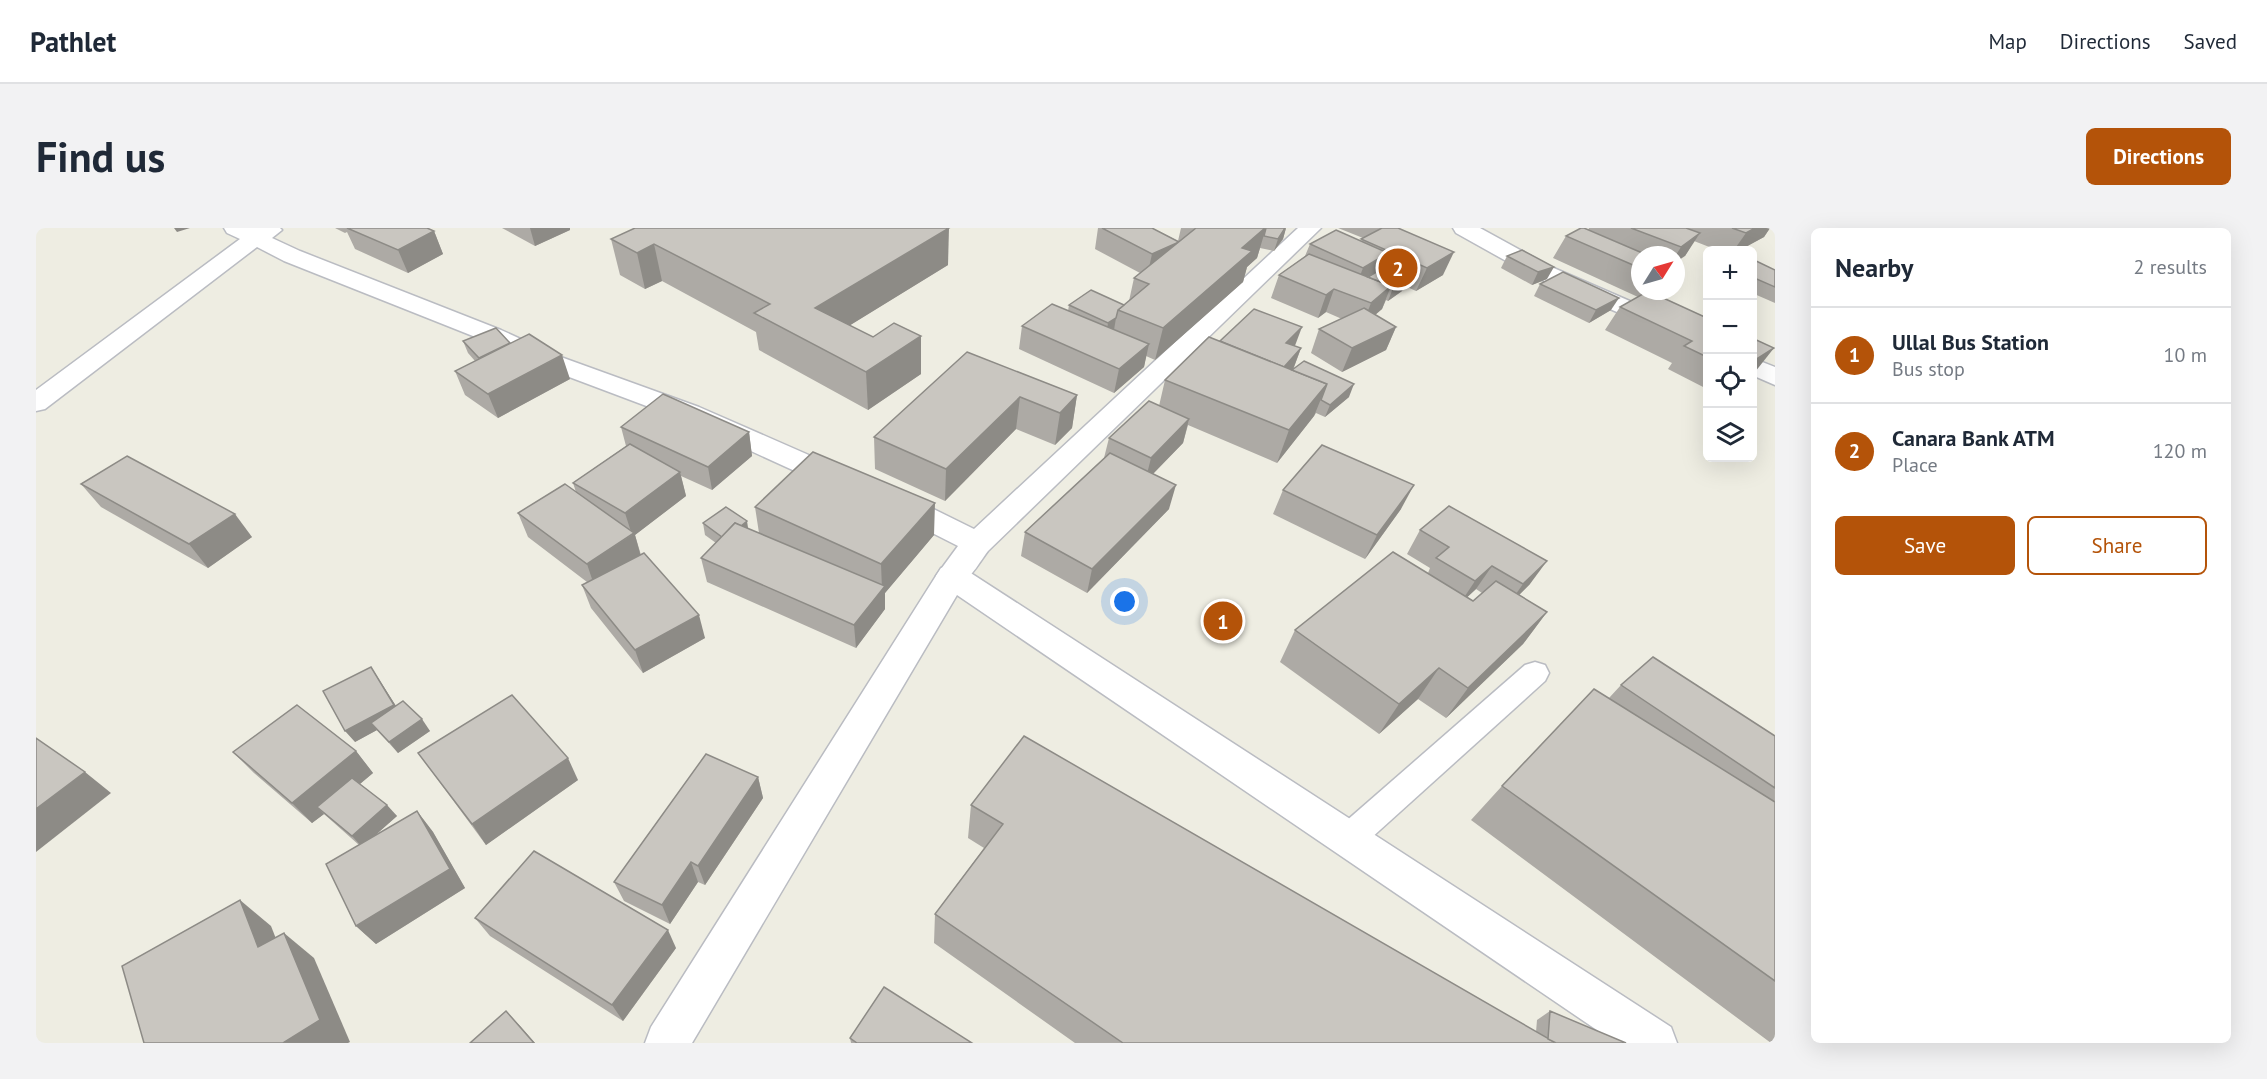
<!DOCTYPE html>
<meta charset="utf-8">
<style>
body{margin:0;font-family:"PT Sans",sans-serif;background:#f2f2f3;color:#1f2937}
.controls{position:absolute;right:18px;top:18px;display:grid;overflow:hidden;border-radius:9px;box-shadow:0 6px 24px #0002}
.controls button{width:54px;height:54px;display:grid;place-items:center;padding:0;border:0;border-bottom:2px solid #e0e1e3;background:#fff;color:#1f2937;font:30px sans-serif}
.compass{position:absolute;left:1595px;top:18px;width:54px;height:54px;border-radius:50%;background:#fff;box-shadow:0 6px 24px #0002;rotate:53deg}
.you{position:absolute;left:1089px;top:374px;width:21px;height:21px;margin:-15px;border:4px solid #fff;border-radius:50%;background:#1a73e8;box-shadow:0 0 0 9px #1a73e833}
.badge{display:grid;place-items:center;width:39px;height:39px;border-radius:50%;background:#b45309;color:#fff;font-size:20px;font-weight:700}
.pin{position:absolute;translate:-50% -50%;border:3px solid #fff;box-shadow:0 2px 6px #0006}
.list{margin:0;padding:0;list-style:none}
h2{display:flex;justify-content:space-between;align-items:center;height:78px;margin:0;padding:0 24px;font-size:26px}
h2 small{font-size:20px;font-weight:400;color:#747a83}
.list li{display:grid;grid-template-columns:39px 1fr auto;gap:18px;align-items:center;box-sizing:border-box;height:96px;padding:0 24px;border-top:2px solid #e0e1e3}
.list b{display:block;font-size:22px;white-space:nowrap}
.list p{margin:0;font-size:20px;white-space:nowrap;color:#747a83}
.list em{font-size:20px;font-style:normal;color:#747a83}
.actions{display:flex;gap:12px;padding:18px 24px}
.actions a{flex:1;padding:14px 0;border:2px solid #b45309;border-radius:9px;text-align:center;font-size:21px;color:#b45309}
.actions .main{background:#b45309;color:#fff}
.icon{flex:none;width:33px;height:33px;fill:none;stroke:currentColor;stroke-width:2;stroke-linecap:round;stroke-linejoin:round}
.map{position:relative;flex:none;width:1739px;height:815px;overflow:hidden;border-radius:9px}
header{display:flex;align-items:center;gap:36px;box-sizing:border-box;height:84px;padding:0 30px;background:#fff;border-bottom:2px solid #e0e1e3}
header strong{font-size:28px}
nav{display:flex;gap:33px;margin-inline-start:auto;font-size:21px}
.intro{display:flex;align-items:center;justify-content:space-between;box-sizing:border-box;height:144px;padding:0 36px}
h1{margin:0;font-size:42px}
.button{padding:15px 27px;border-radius:9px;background:#b45309;color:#fff;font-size:21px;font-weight:700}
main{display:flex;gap:36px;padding:0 36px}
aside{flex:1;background:#fff;border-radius:9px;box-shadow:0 6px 24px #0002}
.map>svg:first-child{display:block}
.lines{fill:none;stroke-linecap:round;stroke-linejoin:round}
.service-casing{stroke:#babcc2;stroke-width:3}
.minor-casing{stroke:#babcc2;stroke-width:3}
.tertiary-casing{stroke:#babcc2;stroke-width:3}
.service{fill:#fff;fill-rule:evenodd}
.minor{fill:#fff;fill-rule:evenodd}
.tertiary{fill:#fff;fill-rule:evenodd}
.wall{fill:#adaaa5;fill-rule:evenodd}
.shaded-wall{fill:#8d8b86}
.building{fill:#c9c6c0;stroke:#8d8b86;stroke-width:1.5}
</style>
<header>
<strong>Pathlet</strong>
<nav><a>Map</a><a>Directions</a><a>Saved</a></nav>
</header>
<div class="intro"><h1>Find us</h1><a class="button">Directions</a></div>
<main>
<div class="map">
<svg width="1739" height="815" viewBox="0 0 1739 815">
<rect width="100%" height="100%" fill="#eeede2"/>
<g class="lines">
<!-- service casing -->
<g class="service-casing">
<polygon id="service" points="1499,434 1509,437 1513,445 1509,453 1323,621 1312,625 1301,621 1296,611 1301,601 1489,437"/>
</g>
<!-- minor casing -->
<g class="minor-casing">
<g id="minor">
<polygon points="188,0 244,0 246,2 236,10 264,23 465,102 522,128 663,179 816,246 820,253 816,260 806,262 796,260 645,191 504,138 447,112 248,33 221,19 9,181 0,183 0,162 204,11 191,5"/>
<path d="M1262,0h23l-333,323c-13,17 -22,40 -47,33l-5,-8 22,-30 -73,-37 -5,-7 5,-7 10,-3 10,3 69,34z"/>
<polygon points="1417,0 1444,0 1513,38 1672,107 1672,123 1497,48 1420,5"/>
<polygon points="1716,130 1739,139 1739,157 1716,147"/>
</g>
</g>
<!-- tertiary casing -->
<g class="tertiary-casing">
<polygon id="tertiary" points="916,337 927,340 1635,799 1641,815 1580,815 921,367 656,815 609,815 615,799 905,340"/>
</g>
<!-- service -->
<use href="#service" class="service"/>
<!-- minor -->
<use href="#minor" class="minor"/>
<!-- tertiary -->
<use href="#tertiary" class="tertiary"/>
</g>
<!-- wall -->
<g class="wall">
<polygon points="299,0 391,0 398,3 407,26 372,45 319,21 311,4 309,5"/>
<polygon points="466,0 534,0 534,2 499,18"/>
<polygon points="1062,0 1116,0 1142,13 1145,0 1250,0 1247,11 1238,23 1224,20 1221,30 1211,39 1207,54 1119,132 1110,128 1108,139 1078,165 983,121 986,98 1032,83 1033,77 1088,77 1093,73 1098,50 1104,45 1059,21"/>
<polygon points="1302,0 1362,0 1407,47 1380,63 1369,58 1366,63 1352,73 1350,72 1346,81 1339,87 1360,99 1350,122 1306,144 1275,125 1283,101 1306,91 1290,84 1282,90 1235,70 1243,47 1269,28 1274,16 1325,13 1327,10"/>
<polygon points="1553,0 1734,0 1728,9 1704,22 1681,22 1658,13 1649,28 1604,27 1604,63 1619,63 1616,65 1671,90 1671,161 1632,141 1636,135 1569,102 1584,79 1602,69 1517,30 1530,8 1552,2"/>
<polygon points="575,11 912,37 814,97 885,146 832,182 723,122 720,104 626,53 609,61 584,47"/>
<polygon points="1486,22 1511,51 1496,57 1465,40 1471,28"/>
<polygon points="1716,31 1739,42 1739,75 1716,65"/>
<polygon points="1504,56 1575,82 1553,95 1498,68"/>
<polygon points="427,113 474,115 534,151 462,190 429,167 419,143 439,133 432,125"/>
<polygon points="1184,113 1259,118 1265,120 1257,142 1313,169 1289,189 1280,185 1278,188 1241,235 1152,197 1147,215 1117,246 1133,281 1051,365 985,328 989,304 1068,230 1073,210 1123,178 1129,152"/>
<polygon points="931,124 1041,167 1036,200 1019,217 980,201 909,273 839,241 838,209"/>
<polygon points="585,199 713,204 716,228 676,262 645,248 650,268 599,307 605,327 669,410 607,445 555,380 546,357 551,354 492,309 482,285 540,264 537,255 590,218"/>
<polygon points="45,256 216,309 172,340 65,279"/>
<polygon points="1247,262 1365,281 1329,331 1237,286"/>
<polygon points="719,279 898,307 849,365 849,381 820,420 671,354 665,330 680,315 669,307 667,295 712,301 723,305"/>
<path d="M1384,302l110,54 -11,11 28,17 -24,32 -77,74 -28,-19 -39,35 -99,-72 15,-32 133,-57 2,-5 -23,-14zM1440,361l6,4 -9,8 -6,-4z"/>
<polygon points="335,439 360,478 394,503 362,525 341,502 319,514"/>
<polygon points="1585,457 1739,508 1739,815 1735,815 1435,592 1466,558 1573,470"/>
<polygon points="320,523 337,545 324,556 361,588 336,610 381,583 397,604 429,660 340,716 320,698 323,617 288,586 276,595 218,545 197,524"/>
<polygon points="382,525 542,552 450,617"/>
<polygon points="722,549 727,570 669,657 662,654 634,696 588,673 578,654"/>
<polygon points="935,577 1500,804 1501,792 1514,783 1590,815 1039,815 898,715 899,686 948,620 932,610"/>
<polygon points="439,690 640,720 587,793 454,708"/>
<polygon points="814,810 936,815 815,815"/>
</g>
<!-- shaded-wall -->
<g class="shaded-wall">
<polygon points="138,0 154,0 141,4"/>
<polygon points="494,0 534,0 534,2 499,18"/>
<polygon points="913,0 912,37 782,117 779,80"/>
<polygon points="1229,0 1230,0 1221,30 1211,39 1207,54 1119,132 1127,100 1206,20"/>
<polygon points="1250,0 1247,11 1238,23 1242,11"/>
<polygon points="1719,0 1734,0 1728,9 1704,22 1698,22 1710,5"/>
<polygon points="398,3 407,26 372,45 362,22"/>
<polygon points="1664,5 1649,28 1640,34 1640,27 1645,19"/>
<polygon points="1143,14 1111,49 1116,26"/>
<polygon points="618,16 626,53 609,61 601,25"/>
<polygon points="1418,24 1407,47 1380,63 1391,40"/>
<polygon points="1352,25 1343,48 1318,63 1327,40"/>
<polygon points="1518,39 1511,51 1496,57 1502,44"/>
<polygon points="1372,51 1366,63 1352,73 1357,60"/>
<polygon points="1355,58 1346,81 1326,98 1335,75"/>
<polygon points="1298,61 1290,84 1282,90 1290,67"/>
<polygon points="1583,70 1575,82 1553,95 1560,82"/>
<polygon points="1080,90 1078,102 1070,108 1072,95"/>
<polygon points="1266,99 1257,123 1250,115"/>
<polygon points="1360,99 1350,122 1306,144 1316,120"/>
<polygon points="885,108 885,146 832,182 830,144"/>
<polygon points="1113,116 1108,139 1078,165 1083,141"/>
<polygon points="1265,120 1256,144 1244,142"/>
<polygon points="1738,120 1719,144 1716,146 1716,134"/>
<polygon points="526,127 534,151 462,190 452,166"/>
<polygon points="1291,156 1278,188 1241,235 1253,202"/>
<polygon points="1318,156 1313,169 1289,189 1294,177"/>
<polygon points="1041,167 1036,200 1019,217 1024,185"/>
<polygon points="984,169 980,201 909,273 910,241"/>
<polygon points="1153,191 1147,215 1109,254 1115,230"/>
<polygon points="713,204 716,228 676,262 672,239"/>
<polygon points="644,244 650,268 599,307 605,329 559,360 551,336 596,307 589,285"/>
<polygon points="1140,257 1133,281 1051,365 1056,341"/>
<polygon points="1378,257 1365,281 1329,331 1341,307"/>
<polygon points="899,275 898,307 849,365 849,381 820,420 818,397 846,361 845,336"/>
<polygon points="199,286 216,309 172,340 153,316"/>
<polygon points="711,293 713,306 687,310"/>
<polygon points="1511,333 1494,356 1470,380 1487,356"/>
<polygon points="1456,338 1440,361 1423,377 1439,353"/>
<polygon points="1511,384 1487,416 1410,490 1432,460"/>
<polygon points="663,387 669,410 607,445 599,422"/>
<polygon points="335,439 367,489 335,495 341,502 319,514 309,503"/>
<polygon points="1403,440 1382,471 1343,506 1363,476"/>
<polygon points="386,491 394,503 362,525 353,514"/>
<polygon points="320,523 337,545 289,585 281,579 288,586 276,595 256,575"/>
<polygon points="532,530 542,552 450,617 436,596"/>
<polygon points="49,544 75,565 0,624 0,581"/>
<polygon points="722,549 727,570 669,657 662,638"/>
<polygon points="351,577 361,588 326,619 316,608"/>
<polygon points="381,583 397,604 429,660 340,716 320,698"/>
<polygon points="655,634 662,654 634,696 626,677"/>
<polygon points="204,672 235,698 253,744 222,719"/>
<polygon points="632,702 640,720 587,793 576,777"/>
<polygon points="248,705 278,730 314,814 312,815 247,815"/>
<polygon points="470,783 485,799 499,815 498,815"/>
</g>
<!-- building -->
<g class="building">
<polygon points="311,0 391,0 398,3 362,22"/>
<polygon points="599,0 913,0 779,80 837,109 858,95 885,108 830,144 718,85 734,76 618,16 601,25 575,11"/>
<polygon points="1066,0 1116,0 1143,14 1116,26"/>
<polygon points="1160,0 1229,0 1206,20 1216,23 1127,100 1082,82 1113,56 1098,50"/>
<polygon points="1230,0 1249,0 1242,11 1228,8"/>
<polygon points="1346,0 1362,0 1418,24 1391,40 1325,11"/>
<polygon points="1545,0 1548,0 1611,27 1604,27 1604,40 1530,8"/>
<polygon points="1595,0 1650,0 1664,5 1645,19"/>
<polygon points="1696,0 1719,0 1710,5"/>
<polygon points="1300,2 1352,25 1327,40 1274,16"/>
<polygon points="1486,22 1518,39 1502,44 1471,28"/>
<polygon points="1273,26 1355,58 1335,75 1298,61 1290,67 1243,47"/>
<polygon points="1716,31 1739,42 1739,59 1716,49"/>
<polygon points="1347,40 1372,51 1357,60 1354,59 1355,58 1332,49"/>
<polygon points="1527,44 1583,70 1560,82 1504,56"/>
<polygon points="1055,62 1088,77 1082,82 1080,90 1072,95 1033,77"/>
<polygon points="1612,63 1671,90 1671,129 1648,118 1656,113 1584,79"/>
<polygon points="1016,76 1113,116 1083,141 986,98"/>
<polygon points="1328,80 1360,99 1316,120 1283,101"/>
<polygon points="1218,81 1266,99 1250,115 1265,120 1248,139 1184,113"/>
<polygon points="460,100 474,115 443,130 427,113"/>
<polygon points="493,106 526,127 452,166 419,143"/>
<polygon points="1173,109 1291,156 1253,202 1129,152"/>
<polygon points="1716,110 1738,120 1716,134"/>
<polygon points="931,124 1041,167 1024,185 984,169 910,241 838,209"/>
<polygon points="1268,133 1318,156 1294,177 1285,172 1291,156 1256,142"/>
<polygon points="627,166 713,204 672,239 585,199"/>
<polygon points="1113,173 1153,191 1115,230 1073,210"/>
<polygon points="594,216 644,244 589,285 537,255"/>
<polygon points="1286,217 1378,257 1341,307 1247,262"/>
<polygon points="777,224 899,275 845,336 719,279"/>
<polygon points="1074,225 1140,257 1056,341 989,304"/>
<polygon points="91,228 199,286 153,316 45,256"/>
<polygon points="529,256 598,305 551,336 482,285"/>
<polygon points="1413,278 1511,333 1487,356 1456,338 1439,353 1400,330 1413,319 1384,302"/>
<polygon points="690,279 711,293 705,298 699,295 686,309 667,295"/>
<polygon points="699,295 849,358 818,397 665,330"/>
<polygon points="1357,324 1437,373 1460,353 1511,384 1432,460 1403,440 1363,476 1259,402"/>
<polygon points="608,325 663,387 599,422 546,357"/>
<polygon points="1617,429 1739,508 1739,560 1585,457"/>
<polygon points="335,439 358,477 309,503 287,463"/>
<polygon points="1558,461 1739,574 1739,753 1466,558"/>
<polygon points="476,467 532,530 436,596 382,525"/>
<polygon points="367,473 386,491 353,514 335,495"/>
<polygon points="261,477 320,523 256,575 197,524"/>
<polygon points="988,508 1520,815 1087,815 899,686 967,596 935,577"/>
<polygon points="0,510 49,544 0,581"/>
<polygon points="670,526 722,549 662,638 655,634 626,677 578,654"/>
<polygon points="316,550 351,577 316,608 281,579"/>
<polygon points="381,583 414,641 320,698 290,636"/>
<polygon points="498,623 632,702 576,777 439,690"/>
<polygon points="204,672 222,719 248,705 284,792 247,815 108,815 86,738"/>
<polygon points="848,759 936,815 821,815 814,810"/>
<polygon points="470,783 498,815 434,815"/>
<polygon points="1514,783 1590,815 1520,815 1512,811"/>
</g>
</svg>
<div class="controls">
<button>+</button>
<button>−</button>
<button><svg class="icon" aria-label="locate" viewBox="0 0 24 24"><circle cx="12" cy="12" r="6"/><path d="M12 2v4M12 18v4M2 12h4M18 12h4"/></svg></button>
<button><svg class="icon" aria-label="layers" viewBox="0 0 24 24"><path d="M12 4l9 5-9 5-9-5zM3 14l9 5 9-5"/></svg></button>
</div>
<svg class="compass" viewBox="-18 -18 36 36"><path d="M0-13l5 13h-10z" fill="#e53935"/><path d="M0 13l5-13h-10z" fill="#747a83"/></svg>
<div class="you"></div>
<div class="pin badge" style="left:1187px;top:393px">1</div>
<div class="pin badge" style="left:1362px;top:40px">2</div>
</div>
<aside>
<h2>Nearby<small>2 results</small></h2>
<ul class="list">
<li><span class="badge">1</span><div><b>Ullal Bus Station</b><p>Bus stop</p></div><em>10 m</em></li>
<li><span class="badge">2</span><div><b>Canara Bank ATM</b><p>Place</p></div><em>120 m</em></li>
</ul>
<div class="actions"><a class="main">Save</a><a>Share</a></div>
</aside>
</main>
